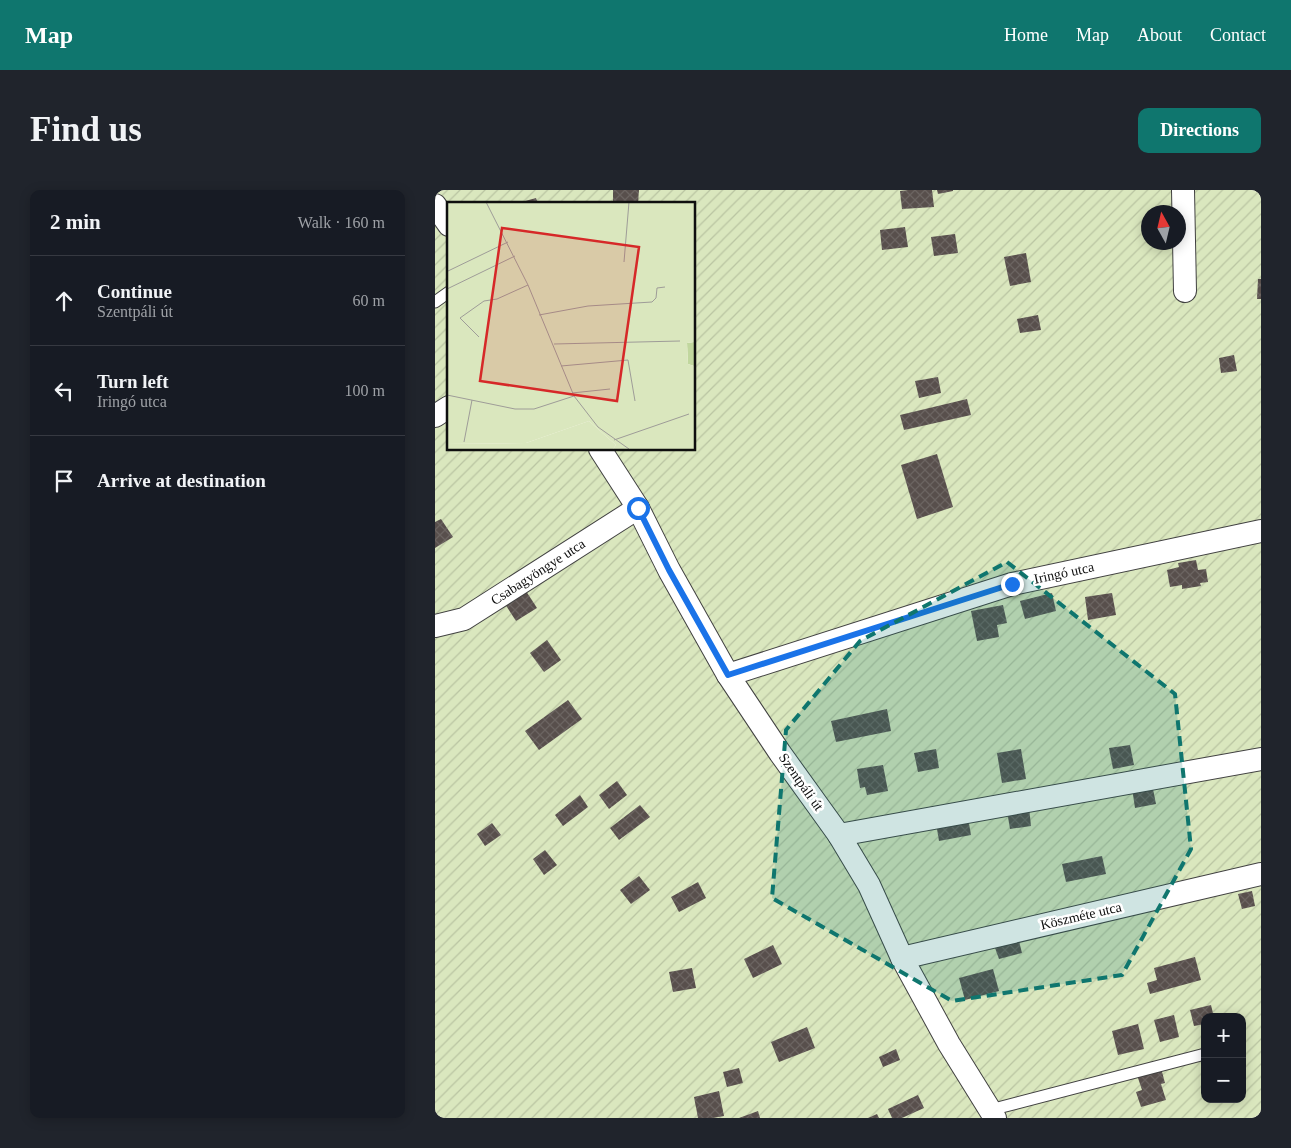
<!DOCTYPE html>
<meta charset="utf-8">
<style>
body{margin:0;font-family:"Times New Roman",serif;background:#20242c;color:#f1f3f6}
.controls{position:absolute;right:15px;bottom:15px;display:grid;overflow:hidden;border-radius:10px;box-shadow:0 2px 12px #0003}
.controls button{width:45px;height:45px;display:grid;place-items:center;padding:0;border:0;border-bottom:1px solid #363941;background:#171b24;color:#f1f3f6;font:25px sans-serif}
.compass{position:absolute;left:706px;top:15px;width:45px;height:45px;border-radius:50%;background:#171b24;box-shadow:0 2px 12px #0003;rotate:352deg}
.stop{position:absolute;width:15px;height:15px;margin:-11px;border:4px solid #1a73e8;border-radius:50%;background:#fff}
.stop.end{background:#1a73e8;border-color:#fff;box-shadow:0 1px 5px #0008}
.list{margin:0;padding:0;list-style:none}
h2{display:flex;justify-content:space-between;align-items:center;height:65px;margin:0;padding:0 20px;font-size:21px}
h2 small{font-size:16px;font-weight:400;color:#9ea1a6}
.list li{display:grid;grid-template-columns:32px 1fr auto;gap:15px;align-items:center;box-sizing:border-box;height:90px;padding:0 20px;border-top:1px solid #363941}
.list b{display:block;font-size:19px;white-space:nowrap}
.list p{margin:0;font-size:16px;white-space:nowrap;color:#9ea1a6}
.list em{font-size:16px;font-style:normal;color:#9ea1a6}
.icon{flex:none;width:28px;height:28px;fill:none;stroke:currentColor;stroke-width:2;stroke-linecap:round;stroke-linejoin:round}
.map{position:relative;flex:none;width:826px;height:928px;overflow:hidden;border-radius:10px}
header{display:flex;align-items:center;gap:30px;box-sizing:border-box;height:70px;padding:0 25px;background:#0f766e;color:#fff}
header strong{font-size:24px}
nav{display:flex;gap:28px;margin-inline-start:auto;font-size:18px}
.intro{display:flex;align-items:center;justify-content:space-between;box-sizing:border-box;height:120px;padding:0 30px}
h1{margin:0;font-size:35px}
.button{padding:12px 22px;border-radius:10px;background:#0f766e;color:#fff;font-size:18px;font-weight:700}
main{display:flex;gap:30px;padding:0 30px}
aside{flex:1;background:#171b24;border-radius:10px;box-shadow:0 2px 12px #0003}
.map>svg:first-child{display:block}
.garden{fill:url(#garden-furrows);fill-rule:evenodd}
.building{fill:url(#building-cross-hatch)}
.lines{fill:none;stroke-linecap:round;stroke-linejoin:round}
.service-casing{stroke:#424242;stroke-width:13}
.minor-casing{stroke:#424242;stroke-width:24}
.service{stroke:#fff;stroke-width:11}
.minor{stroke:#fff;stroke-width:22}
.route{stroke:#1a73e8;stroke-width:6}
.marked{fill:#0f766e;fill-opacity:0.2;stroke:#0f766e;stroke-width:4;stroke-dasharray:10 6;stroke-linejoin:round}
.labels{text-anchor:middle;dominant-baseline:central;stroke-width:5;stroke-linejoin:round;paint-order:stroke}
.street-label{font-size:14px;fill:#0f0f0f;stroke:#fff}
.inset-road{fill:none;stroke:#9e9c98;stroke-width:1}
.view{fill:#d62828;fill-opacity:0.15;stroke:#d62828;stroke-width:2.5}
.inset-edge{fill:none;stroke:#0f0f0f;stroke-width:2.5}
</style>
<header>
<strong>Map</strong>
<nav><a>Home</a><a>Map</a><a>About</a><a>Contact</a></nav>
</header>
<div class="intro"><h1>Find us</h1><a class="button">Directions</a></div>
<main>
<aside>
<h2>2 min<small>Walk · 160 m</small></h2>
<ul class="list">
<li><svg class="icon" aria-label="ahead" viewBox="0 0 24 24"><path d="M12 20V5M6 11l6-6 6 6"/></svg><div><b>Continue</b><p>Szentpáli út</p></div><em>60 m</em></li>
<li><svg class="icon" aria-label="left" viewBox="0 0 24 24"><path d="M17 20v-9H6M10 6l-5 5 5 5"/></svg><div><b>Turn left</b><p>Iringó utca</p></div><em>100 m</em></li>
<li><svg class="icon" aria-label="arrive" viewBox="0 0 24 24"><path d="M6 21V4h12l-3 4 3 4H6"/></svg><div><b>Arrive at destination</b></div></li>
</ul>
</aside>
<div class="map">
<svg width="826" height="928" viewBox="0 0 826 928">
<defs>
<pattern id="garden-furrows" width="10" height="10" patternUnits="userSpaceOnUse" patternTransform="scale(1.25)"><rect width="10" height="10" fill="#dae7be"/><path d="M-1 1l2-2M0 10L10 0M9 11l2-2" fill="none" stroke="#bac5a2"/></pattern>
<pattern id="building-cross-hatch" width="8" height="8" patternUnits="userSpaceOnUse" patternTransform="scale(1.25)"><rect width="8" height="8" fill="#584f4c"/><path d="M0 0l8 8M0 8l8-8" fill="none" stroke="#6b6461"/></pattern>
</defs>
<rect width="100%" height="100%" fill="#fefaf3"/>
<!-- garden -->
<path class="garden" d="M0,0h826v928h-826zM14,14h245v245h-245zM714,22h30v30h-30zM770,827h37v82h-37z"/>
<!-- building -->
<g class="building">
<polygon points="178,0 204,0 203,14 178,14"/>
<polygon points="473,0 497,0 499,17 467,19 465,1"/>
<polygon points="502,0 518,0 518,1 503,4"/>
<polygon points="101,8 103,14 83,14 83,13"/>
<polygon points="470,37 473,57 447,60 445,40"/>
<polygon points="520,44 523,63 499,66 496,47"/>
<polygon points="591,63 596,92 575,96 569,67"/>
<polygon points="823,89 826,89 826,109 822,109"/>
<polygon points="603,125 606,140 585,143 582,129"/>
<polygon points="799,165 802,181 786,183 784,168"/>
<polygon points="503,187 506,203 484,208 480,191"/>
<polygon points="532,209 536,225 469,240 465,225"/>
<polygon points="502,264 518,317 482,329 466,275"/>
<polygon points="6,329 18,347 0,358 0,332"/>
<polygon points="761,370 763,380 771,379 773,392 765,393 766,396 747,399 747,395 735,397 732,380 744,377 743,373"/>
<polygon points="91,401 102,418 81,431 70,414"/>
<polygon points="617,403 621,421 590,429 585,411"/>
<polygon points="677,403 681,425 653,430 650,407"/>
<polygon points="568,415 572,433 562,435 564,447 542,451 536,421"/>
<polygon points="112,450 126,470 109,482 95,463"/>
<polygon points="133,510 147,529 104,560 90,541"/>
<polygon points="452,519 456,541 401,552 396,531"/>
<polygon points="695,555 699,575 678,579 674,558"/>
<polygon points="501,559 504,578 483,582 479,563"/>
<polygon points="586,559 591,589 567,593 562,563"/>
<polygon points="448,575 453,601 432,605 430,597 425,598 422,579"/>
<polygon points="182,591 192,605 174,619 164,605"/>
<polygon points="717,594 721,614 700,618 697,598"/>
<polygon points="145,605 153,617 128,636 120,625"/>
<polygon points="205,615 215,627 184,650 175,638"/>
<polygon points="594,617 596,636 575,639 572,621"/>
<polygon points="533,628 536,645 504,651 501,633"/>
<polygon points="57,633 66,645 50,656 42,644"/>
<polygon points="110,660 122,675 109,685 98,669"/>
<polygon points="667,666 671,684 631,692 627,674"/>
<polygon points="204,686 215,700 196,714 185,700"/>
<polygon points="263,692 271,708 244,722 236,707"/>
<polygon points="817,701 820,716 807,719 803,704"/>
<polygon points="584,751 587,763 564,769 560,758"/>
<polygon points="338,755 347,774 318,788 309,769"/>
<polygon points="760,767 766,790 715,804 712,793 722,790 719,778"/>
<polygon points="257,778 261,798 238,802 234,782"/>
<polygon points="558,779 564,801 530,810 524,788"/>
<polygon points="776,815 779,827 770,827 770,834 759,836 755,820"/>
<polygon points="739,825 744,847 725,852 719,830"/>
<polygon points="703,834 709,859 683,865 677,841"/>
<polygon points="372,837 380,858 344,872 336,852"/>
<polygon points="461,859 465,870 448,877 444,867"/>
<polygon points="304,878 308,893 292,897 288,882"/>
<polygon points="726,878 730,893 726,894 731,910 706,917 701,902 707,900 702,885"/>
<polygon points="284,901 289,926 278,928 263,928 259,907"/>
<polygon points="483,905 489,918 467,928 457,928 453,919"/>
<polygon points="323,921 325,928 304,928"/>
<polygon points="442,924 444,928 433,928"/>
</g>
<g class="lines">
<!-- service casing -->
<g class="service-casing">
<g id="service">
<polyline points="0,112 14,102"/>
<polyline points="555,920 770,864"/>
</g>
</g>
<!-- minor casing -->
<g class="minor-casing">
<g id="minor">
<polyline points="748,0 750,101"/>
<polyline points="0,15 14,35"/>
<polyline points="0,226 14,217"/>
<polyline points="165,259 203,318 234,380 293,485 345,563 404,645 434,695 467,768 514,854 560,928"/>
<polyline points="0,436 29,429 203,318"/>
<polyline points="293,485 577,394 826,341"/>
<polyline points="404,645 826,569"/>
<polyline points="467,768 826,684"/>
</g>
</g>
<!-- service -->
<use href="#service" class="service"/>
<!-- minor -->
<use href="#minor" class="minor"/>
</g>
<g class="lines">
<!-- route -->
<polyline class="route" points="203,318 234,380 293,485 577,394"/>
</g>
<!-- marked area -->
<path class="marked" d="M572,372l168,132 16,155 -69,126 -170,26 -180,-103 14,-168 74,-89z"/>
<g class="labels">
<!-- street labels -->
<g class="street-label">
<text transform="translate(103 382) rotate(-33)">Csabagyöngye utca</text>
<text transform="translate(629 383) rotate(-12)">Iringó utca</text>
<text transform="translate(366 592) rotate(55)">Szentpáli út</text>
<text transform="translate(646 726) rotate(-13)">Köszméte utca</text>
</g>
</g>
<!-- overview -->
<g transform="translate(12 12)">
<rect width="248" height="248" fill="#fefaf3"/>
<path d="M142,219l27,24 -3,4h-166v-5l79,-1z" fill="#dae7be"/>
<path d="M247,140v24l-6,-2 -1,-21z" fill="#c1d79e"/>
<path d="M0,0h247v140l-7,1 1,21 6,2v83h-81l3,-4 -27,-24 -63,22 -79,1z" fill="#dae7be"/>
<path class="inset-road" d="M39,0l42,83 46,111 24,31 31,22M177,60l5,-60M1,69l60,-29M0,87l68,-33M92,113l49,-9 64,-4 4,-4 1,-10 8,-1M32,135l-19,-19 24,-17 13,-2 31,-14M107,142l126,-3M114,164l67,-6 7,41M125,191l38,-4M0,193l68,14h19l40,-13M167,238l75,-26M17,240l8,-42"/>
<path class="view" d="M55,26l137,19 -22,154 -137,-20z"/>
<rect width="248" height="248" class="inset-edge"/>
</g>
</svg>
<div class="controls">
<button>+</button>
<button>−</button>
</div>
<svg class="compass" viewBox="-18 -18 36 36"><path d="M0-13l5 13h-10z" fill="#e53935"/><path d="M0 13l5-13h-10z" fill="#9ea1a6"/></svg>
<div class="stop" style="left:203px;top:318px"></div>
<div class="stop end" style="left:577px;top:394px"></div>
</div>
</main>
